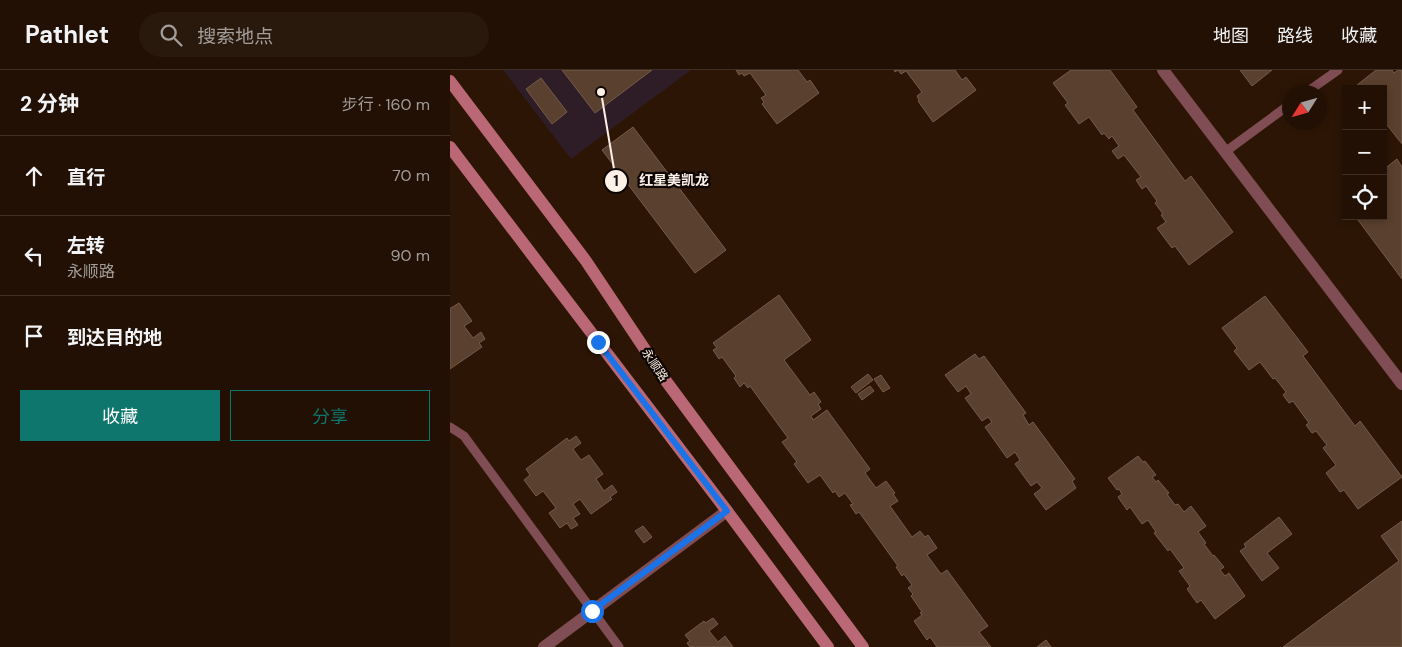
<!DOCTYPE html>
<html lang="zh">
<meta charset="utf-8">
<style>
body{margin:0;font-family:"DM Sans","Noto Sans SC",sans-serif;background:#29190d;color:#f1f3f6}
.controls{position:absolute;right:15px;top:15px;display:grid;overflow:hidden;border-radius:0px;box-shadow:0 2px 8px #0003}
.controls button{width:45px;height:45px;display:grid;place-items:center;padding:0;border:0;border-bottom:1px solid #3e3025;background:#211003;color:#f1f3f6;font:25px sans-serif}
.compass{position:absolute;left:832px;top:15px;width:45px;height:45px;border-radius:50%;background:#211003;box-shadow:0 2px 8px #0003;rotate:233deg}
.stop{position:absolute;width:15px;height:15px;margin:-11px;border:4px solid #1a73e8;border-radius:50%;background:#fff}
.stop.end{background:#1a73e8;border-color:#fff;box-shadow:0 1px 5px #0008}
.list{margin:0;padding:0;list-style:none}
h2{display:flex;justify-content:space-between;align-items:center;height:65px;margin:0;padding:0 20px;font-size:21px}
h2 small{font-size:16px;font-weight:400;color:#a29d9a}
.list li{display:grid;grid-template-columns:32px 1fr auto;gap:15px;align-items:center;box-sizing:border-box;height:80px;padding:0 20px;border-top:1px solid #3e3025}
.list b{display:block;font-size:19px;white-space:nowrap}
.list p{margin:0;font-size:16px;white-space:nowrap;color:#a29d9a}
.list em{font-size:16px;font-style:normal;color:#a29d9a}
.actions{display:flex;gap:10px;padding:15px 20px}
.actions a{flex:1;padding:11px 0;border:1px solid #0f766e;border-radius:0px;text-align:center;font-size:18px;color:#0f766e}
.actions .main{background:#0f766e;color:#fff}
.icon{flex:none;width:28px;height:28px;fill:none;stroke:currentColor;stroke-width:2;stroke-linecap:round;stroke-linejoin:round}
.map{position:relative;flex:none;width:952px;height:577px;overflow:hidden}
header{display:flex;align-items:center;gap:30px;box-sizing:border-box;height:70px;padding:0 25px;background:#211003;border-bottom:1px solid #3e3025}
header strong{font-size:24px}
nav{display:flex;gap:28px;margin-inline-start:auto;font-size:18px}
.search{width:350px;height:45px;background:#29190d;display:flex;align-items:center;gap:12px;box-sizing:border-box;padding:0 18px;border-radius:28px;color:#a29d9a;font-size:19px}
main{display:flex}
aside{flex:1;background:#211003}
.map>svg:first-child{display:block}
.commercial{fill:#2e1d26}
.building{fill:#5a402e;stroke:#775b48}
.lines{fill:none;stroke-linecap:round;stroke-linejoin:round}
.lane{stroke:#814d54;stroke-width:9}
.street{stroke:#814d54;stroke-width:12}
.secondary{stroke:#ba6875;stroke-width:12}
.route{stroke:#1a73e8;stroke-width:6}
.labels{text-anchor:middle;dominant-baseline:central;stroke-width:4.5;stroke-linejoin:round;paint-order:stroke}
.street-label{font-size:12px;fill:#fdf0e7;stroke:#0d0501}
.leader{fill:none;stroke:#fdf0e7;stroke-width:2}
.callout-dot{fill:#fdf0e7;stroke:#0d0501;stroke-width:2}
.mark-label{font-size:15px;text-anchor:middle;font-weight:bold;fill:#111}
.callout-label{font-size:14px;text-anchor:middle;font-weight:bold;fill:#fdf0e7;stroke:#0d0501;stroke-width:4.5;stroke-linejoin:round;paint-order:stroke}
</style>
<header>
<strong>Pathlet</strong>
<div class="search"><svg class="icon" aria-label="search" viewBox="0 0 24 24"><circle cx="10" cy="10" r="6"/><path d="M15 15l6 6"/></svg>搜索地点</div>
<nav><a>地图</a><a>路线</a><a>收藏</a></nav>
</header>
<main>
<aside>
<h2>2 分钟<small>步行 · 160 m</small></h2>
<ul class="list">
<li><svg class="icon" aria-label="ahead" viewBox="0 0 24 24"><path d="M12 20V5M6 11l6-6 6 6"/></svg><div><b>直行</b></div><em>70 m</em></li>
<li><svg class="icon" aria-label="left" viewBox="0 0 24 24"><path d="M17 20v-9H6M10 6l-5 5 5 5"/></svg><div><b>左转</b><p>永顺路</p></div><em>90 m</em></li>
<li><svg class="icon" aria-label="arrive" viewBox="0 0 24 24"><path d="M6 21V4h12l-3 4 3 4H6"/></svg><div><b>到达目的地</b></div></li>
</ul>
<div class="actions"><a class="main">收藏</a><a>分享</a></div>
</aside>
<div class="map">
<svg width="952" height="577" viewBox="0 0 952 577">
<rect width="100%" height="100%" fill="#2c1504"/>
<!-- commercial -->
<polygon class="commercial" points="53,0 241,0 121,89"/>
<!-- building -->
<g class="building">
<polygon points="112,0 202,0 145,43"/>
<polygon points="286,0 348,0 357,12 360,10 369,23 327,54 312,34 314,32 311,28 316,25 300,3 294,6 292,3 289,5"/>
<polygon points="444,0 505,0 512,10 516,7 526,20 483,52 468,31 469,30 467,26 472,22 456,1 451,4 448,0 445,2"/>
<polygon points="621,0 660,0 687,37 683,40 735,111 741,106 783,162 739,195 725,176 722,178 707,158 716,152 711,145 713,144 705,133 707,131 696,116 692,119 686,110 691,107 674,85 668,89 662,81 669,76 662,66 659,69 654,63 652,65 639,47 629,54 615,35 618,33 603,13"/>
<polygon points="790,0 822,0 802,16"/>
<polygon points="926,0 942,0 944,3 948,0 952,0 952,74 933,50 933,19 910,19 907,15"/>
<polygon points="91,8 117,42 102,54 76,19"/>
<polygon points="183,57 276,180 245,203 152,80"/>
<polygon points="947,89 952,97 952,209 905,146 933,146 933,100"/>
<polygon points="329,225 361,270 334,290 360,325 364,322 371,332 368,334 371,339 361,346 363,350 377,340 420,399 415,403 426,418 436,411 445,423 443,424 448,431 440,436 462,467 470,461 475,467 478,465 487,478 477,485 491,504 497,500 538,556 529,562 541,577 487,577 480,567 477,570 464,551 472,545 470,543 472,542 461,526 463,524 458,518 462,515 454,504 452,506 446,497 448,496 409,442 406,444 400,435 403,434 395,423 389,427 385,421 383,423 370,405 358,413 344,394 347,392 332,372 338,368 300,316 298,318 294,313 290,317 284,308 286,306 272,287 269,289 263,280 267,278 263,273"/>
<polygon points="815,226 858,282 853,286 905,356 910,351 952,407 908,439 894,420 890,422 876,403 886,395 873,378 877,375 866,361 862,363 856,355 859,353 843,331 839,333 833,325 836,322 825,308 823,309 810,292 799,300 784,281 787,278 772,258"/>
<polygon points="9,233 22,251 14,256 23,268 31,262 35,269 29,273 32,277 0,299 0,238 1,238"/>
<polygon points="525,284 529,289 534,286 576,343 573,345 579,355 583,352 625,409 622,411 626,418 596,440 584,424 592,418 587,412 581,416 565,394 570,390 565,382 557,388 535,357 542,352 538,347 532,351 515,328 521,324 516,316 508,322 495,305"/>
<polygon points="418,304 423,310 406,323 401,317"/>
<polygon points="431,305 440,318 433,322 424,309"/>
<polygon points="420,316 424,321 412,330 408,324"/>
<polygon points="126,366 131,373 123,379 131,390 139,385 153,404 146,409 154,421 162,415 167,422 160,427 162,429 141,444 130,429 123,434 130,444 123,448 128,455 121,459 117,453 110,458 99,443 106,438 93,421 86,426 74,410 80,405 76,399 117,368 119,371"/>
<polygon points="688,386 693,392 695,391 706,405 702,407 706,412 708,410 719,423 717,424 725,435 728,434 734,442 741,436 756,456 748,462 756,473 754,474 763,486 764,485 774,497 770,500 775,506 779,503 795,526 765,549 751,530 747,533 737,519 740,516 729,501 734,498 720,479 718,481 704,463 706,462 698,450 692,454 680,437 677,440 668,427 672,424 669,419 667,420 658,408"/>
<polygon points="829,447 842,464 817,483 829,498 812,511 790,481 796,477 794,474"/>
<polygon points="952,451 952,577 833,577 949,491 931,466"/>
<polygon points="193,456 202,467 194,473 185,461"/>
<polygon points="263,548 268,554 259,561 268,572 275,566 283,577 240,577 237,573 240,571 235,565 254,551 255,553"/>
<polygon points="596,570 601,577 587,577"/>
</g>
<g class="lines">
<!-- lane -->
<g class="lane">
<polyline points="857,22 888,0"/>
<polyline points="775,82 839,35"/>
<polyline points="0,357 14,366 169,577"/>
</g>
<!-- street -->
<g class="street">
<polyline points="713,0 952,314"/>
<polyline points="94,577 277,441"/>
</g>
<!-- secondary -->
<g class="secondary">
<polyline points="0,11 136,191 216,311 413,577"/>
<polyline points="0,77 277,441 378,577"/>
</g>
</g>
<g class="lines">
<!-- route -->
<polyline class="route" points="142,541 277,441 148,272"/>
</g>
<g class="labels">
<!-- street labels -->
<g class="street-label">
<text transform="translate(205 295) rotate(56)">永顺路</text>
</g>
</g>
<!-- callouts -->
<path class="leader" d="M151 22L166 111"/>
<g class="callout-dot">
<circle cx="151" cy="22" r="5"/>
<circle cx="166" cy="111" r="12"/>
</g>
<g class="mark-label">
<text x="166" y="116">1</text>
</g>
<g class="callout-label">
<text x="224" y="115">红星美凯龙</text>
</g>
</svg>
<div class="controls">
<button>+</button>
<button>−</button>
<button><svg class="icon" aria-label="locate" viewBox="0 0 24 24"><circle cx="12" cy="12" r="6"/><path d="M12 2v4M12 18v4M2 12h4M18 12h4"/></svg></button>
</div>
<svg class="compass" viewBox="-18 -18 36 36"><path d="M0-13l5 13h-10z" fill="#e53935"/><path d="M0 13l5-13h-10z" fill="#a29d9a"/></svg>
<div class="stop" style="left:142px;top:541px"></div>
<div class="stop end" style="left:148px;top:272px"></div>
</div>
</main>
